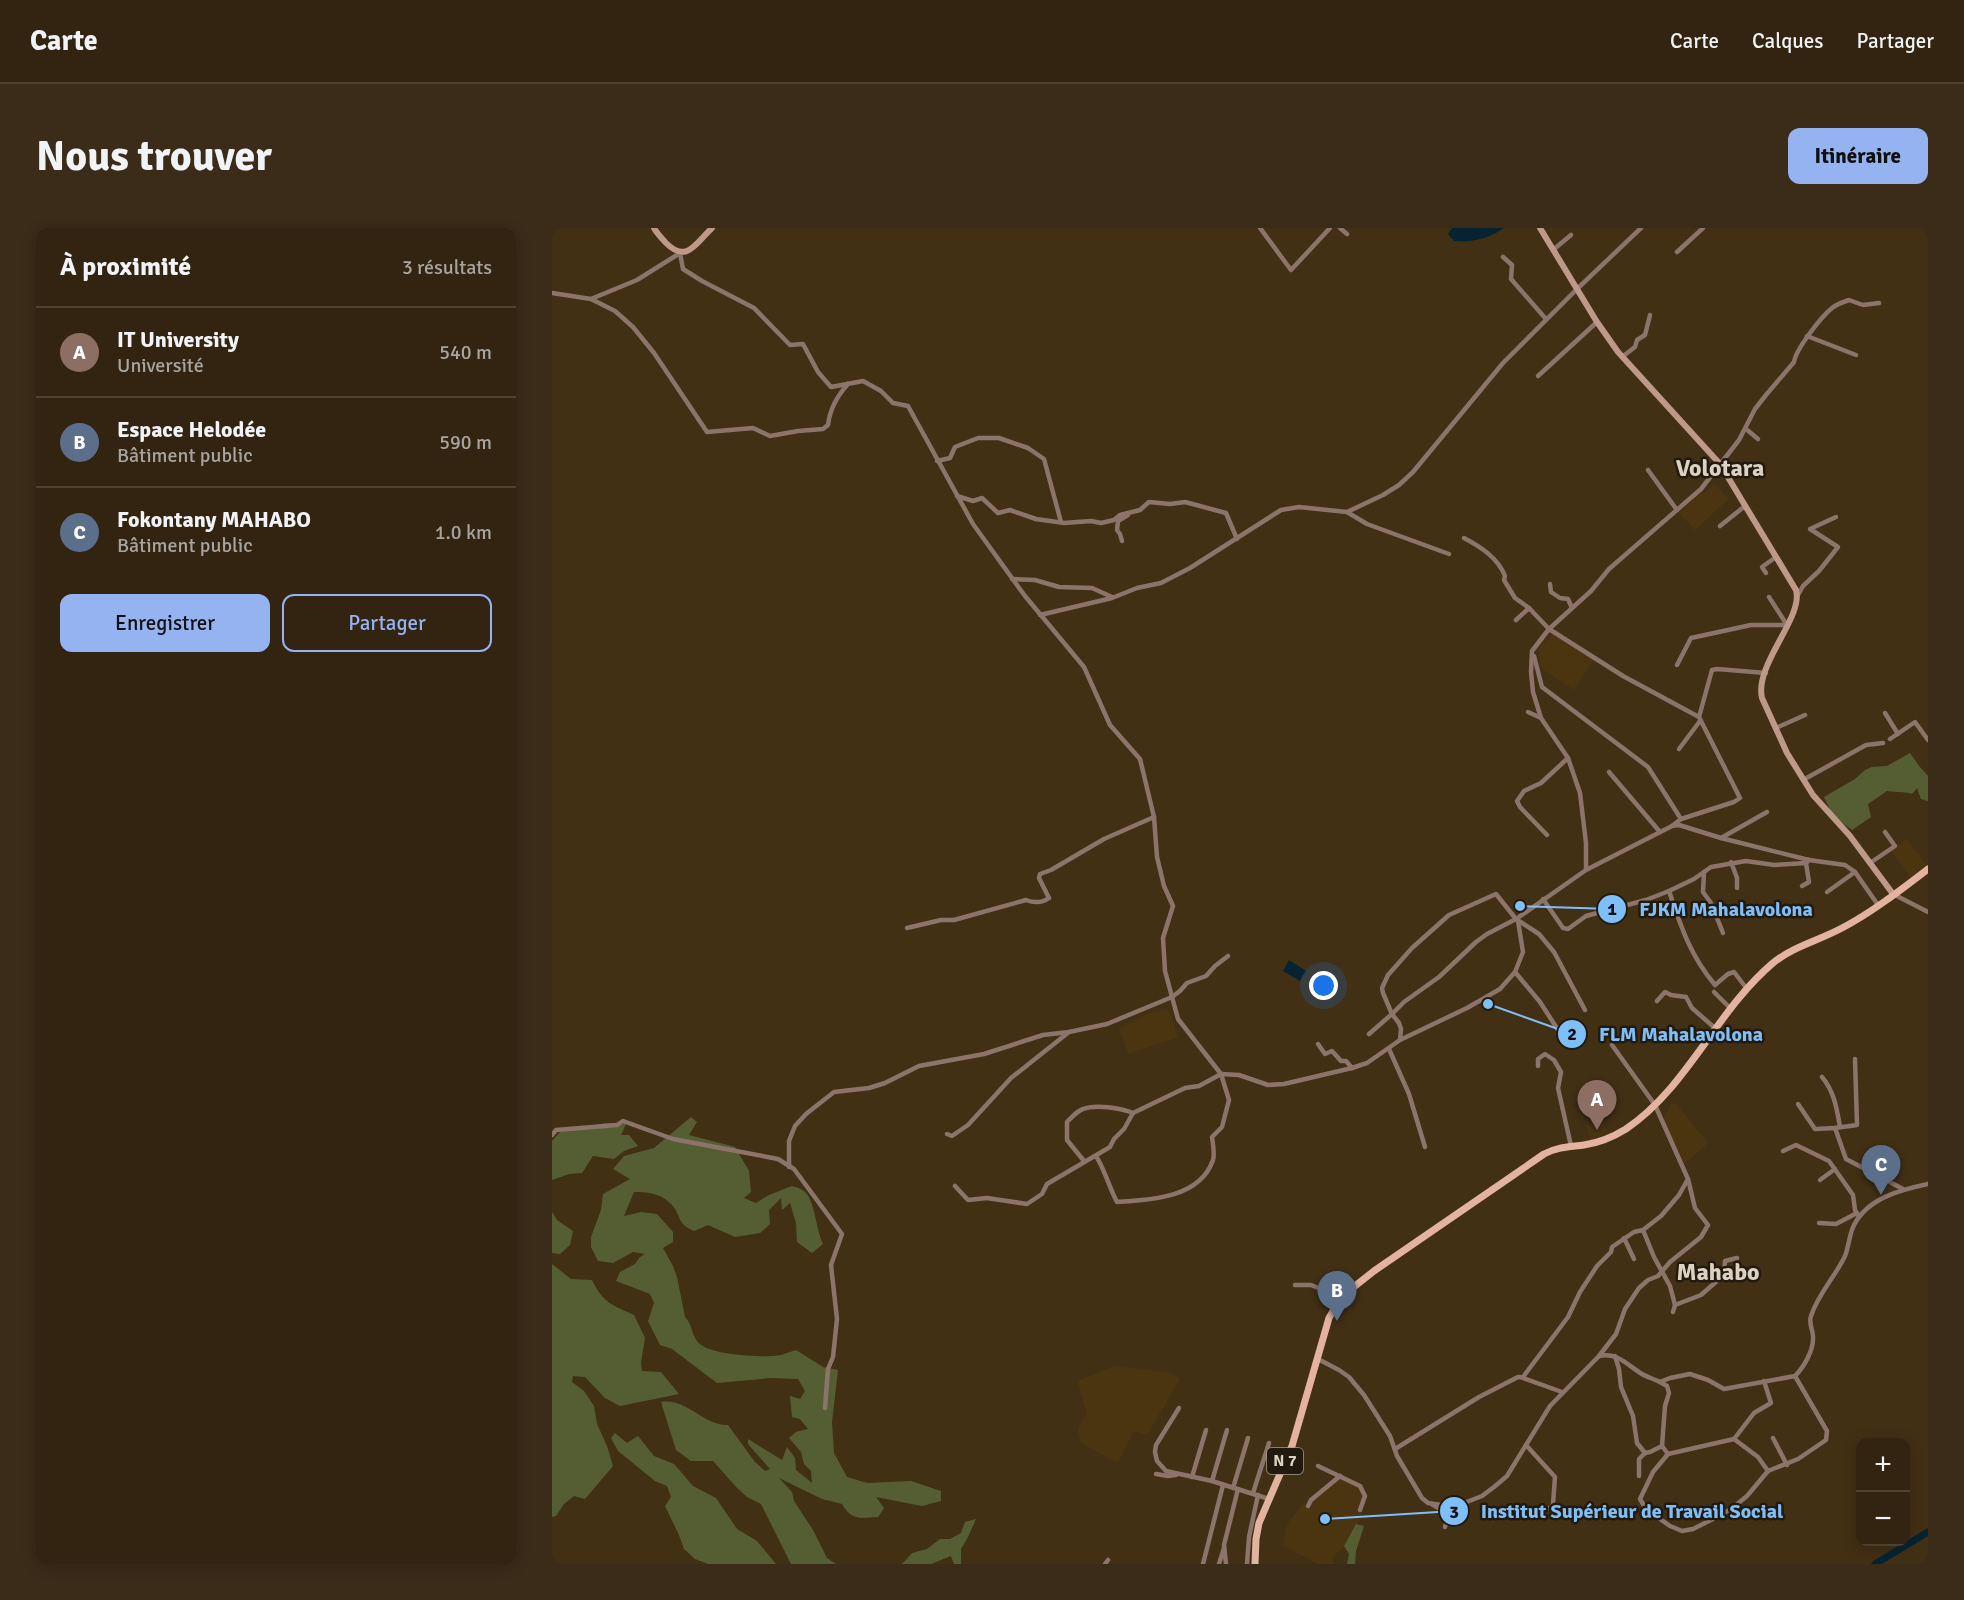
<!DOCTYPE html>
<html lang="fr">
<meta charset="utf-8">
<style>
body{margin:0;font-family:Signika,sans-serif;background:#3a2c19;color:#f1f3f6}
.controls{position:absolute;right:18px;bottom:18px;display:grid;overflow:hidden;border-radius:12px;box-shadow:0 3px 15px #0003}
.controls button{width:54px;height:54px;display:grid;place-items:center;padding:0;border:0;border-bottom:2px solid #4d4130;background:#322410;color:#f1f3f6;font:30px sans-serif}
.you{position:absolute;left:772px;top:758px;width:21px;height:21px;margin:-15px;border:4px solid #fff;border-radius:50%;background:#1a73e8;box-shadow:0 0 0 9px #1a73e833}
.badge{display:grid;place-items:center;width:39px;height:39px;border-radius:50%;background:#95b2f1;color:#fff;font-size:20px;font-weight:700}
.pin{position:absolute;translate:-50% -50px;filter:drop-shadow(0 2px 3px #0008)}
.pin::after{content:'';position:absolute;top:32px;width:21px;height:18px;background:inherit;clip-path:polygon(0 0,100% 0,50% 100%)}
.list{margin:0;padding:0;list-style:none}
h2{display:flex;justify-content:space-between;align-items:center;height:78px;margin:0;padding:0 24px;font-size:26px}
h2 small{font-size:20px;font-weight:400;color:#a8a49f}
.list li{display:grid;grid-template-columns:39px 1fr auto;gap:18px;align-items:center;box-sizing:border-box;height:90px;padding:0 24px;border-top:2px solid #4d4130}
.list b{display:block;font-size:22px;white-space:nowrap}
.list p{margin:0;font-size:20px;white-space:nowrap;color:#a8a49f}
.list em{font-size:20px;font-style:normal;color:#a8a49f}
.actions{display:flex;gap:12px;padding:18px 24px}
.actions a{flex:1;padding:14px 0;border:2px solid #95b2f1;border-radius:12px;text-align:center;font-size:21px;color:#95b2f1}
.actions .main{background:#95b2f1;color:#111}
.map{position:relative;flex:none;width:1376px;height:1336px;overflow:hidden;border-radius:12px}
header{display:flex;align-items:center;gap:36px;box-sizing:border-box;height:84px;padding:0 30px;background:#322410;border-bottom:2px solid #4d4130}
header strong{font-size:28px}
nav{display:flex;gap:33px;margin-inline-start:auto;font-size:21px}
.intro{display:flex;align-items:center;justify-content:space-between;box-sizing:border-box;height:144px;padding:0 36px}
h1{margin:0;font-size:42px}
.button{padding:15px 27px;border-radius:12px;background:#95b2f1;color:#111;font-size:21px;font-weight:700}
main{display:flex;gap:36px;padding:0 36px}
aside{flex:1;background:#322410;border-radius:12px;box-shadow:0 3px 15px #0003}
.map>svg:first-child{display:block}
.built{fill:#4b3511}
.green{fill:#555e33}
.water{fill:#062332}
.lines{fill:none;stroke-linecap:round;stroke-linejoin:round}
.river{stroke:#062332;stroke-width:7}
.street{stroke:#8c746b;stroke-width:4.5}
.secondary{stroke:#be9889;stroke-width:6}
.primary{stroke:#e4b3a0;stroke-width:7}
.labels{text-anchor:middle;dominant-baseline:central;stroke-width:5;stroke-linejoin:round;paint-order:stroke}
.shield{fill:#221a0e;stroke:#a49a8c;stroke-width:1.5}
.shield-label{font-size:16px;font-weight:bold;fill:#dcd1c2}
.district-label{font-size:24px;font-weight:bold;fill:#dcd1c2;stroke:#221a0e}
.leader{fill:none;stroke:#7ebef9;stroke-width:2}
.callout-dot{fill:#7ebef9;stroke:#221a0e;stroke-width:2}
.mark-label{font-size:18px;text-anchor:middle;font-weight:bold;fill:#111}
.callout-label{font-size:20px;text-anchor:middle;font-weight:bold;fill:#7ebef9;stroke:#221a0e;stroke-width:5;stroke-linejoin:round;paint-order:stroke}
</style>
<header>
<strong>Carte</strong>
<nav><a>Carte</a><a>Calques</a><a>Partager</a></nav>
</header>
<div class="intro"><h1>Nous trouver</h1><a class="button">Itinéraire</a></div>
<main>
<aside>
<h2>À proximité<small>3 résultats</small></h2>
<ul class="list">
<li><span class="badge" style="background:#8d6e63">A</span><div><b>IT University</b><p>Université</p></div><em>540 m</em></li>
<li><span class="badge" style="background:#5c6f8a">B</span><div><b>Espace Helodée</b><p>Bâtiment public</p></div><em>590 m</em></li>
<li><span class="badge" style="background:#5c6f8a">C</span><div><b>Fokontany MAHABO</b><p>Bâtiment public</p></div><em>1.0 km</em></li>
</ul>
<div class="actions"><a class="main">Enregistrer</a><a>Partager</a></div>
</aside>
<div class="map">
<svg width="1376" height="1336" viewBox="0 0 1376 1336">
<rect width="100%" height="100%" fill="#423015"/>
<!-- built -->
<g class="built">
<polygon points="1162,256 1176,271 1143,302 1127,285 1149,264 1151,266"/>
<polygon points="1001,406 1042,431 1022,462 990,441 986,421"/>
<polygon points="1355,611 1375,638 1359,650 1339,623"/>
<polygon points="617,782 626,809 576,826 567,800 598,785"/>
<polygon points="1120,875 1125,877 1156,915 1132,936 1111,891"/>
<polygon points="1050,892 1055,904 1039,913 1034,898"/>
<polygon points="564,1138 619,1145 628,1151 595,1207 582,1203 566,1235 529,1215 526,1201 535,1185 525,1153"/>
<polygon points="789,1250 808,1258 813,1268 808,1282 810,1287 791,1319 781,1329 781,1336 765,1336 731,1317 735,1296 752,1274 755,1277"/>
</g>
<!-- green -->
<g class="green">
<path d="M1358,525l9,13 9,10v25l-7,-2 -4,-11 -5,6c-8,-3 -16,-1 -25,-3l-19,13 3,13 -19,13 -19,-14 -9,-19 31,-18 10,-9 7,-3 15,-1z"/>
<path d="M139,889l6,5 -8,13 46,12 14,24 2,21 -7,6 12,5 13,-8 23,-9c4,1 10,3 13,6 10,9 11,38 18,52l-11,9 -15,-11 -1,-19 -6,-20 -8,7 -1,-12 -12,12 1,14 -10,9 -25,4 -27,-12 -14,6c-19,-8 -12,-17 -24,-28 -10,-10 -23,-11 -36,-11l-10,24 17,-4 16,2 16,18v10l-10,6 10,18 4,11 8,40c7,7 6,16 12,24 9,14 60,16 76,15 8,0 16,-4 23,-6l27,17 15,3 -6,52 2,31 13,24 20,6 44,-2 30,10v10l-19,5 -46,-9 8,11 -6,9c-18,1 -26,4 -36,-13l-20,-5 -43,-21 13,14 2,9 19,29 14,28 9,6h-45l-30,-60 -14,-7 -10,-9 -24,-27h-22l-15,-11 -15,-48c27,-4 42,24 67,23l27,37 10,9 5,-2 -22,-25v-5l34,21 5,-13 8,11 1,12 16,13 -1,-12 -7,-7 -3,-12 -12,-14 7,-6 12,-3 -8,-10 -8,-2 -2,-21 10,3 5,-8 -7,-12 -27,-1 -54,5 -45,-34 -12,-4 -12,-24 6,-18 -4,-9 -34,-13 4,-9 15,-8 5,-7 5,-3 -12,-2 -20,11 -15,-2 -7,-14v-10l10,-27 2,-16 27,-15 -17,-10 11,-13 30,-8z"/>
<polygon points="54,895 74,896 69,907 77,907 86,918 72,923 62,931 41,928 30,945 17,946 0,952 0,913 8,904"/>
<polygon points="0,984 5,992 21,1003 18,1017 8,1026 0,1025"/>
<path d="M0,1036l19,15 21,1c11,23 20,25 42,35l11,23 -4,24 1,9 19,1 18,22 -59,12 -15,-8 -20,-21 -12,-1 -1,6 12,9 10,15 3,18 10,22 6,20 -28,33 -11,-3 -10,8 -8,12 -4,1z"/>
<polygon points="63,1205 75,1215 86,1208 102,1228 122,1236 141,1258 164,1270 185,1301 205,1313 224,1336 156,1336 143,1331 132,1321 127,1307 113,1278 119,1269 115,1258 103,1253 66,1223 59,1210"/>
<polygon points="424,1291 415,1311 409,1321 409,1336 402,1336 399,1328 379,1336 350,1336 360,1325 375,1321 388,1311 398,1311 409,1305 413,1294"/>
<polygon points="804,1296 812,1298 804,1323 803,1336 795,1336 797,1326 792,1318"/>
</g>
<!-- water -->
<g class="water">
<path d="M900,0h52c-14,10 -33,15 -50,13l-6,-7z"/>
<polygon points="737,732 754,743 748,753 731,743"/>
</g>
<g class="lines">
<!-- river -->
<polyline class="river" points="1323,1336 1376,1304"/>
<!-- street -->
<g class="street">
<polyline points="708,0 739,42 778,0"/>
<polyline points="788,0 795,6"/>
<polyline points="1001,22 1019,7"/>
<polyline points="1125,24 1151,0"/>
<polyline points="951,29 960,37 959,51 994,91"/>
<path d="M0,65l39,6 46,-19 43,-27 3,16 19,12 52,27 36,37 13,-1 15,28 13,15 32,-6 18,10 12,12 15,3 65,118 52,72 59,71 26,58 30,34 14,58 3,40 7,29 9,20 -10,32 2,33 13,48 43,55 8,26 -7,27 -10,10c1,7 3,17 1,23 -13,38 -62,40 -96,42 -8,-15 -12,-32 -21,-46"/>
<path d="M39,71l24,12 18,16 21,26 53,79 46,-4 17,8 28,-5 25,-2 5,-4c2,-17 9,-29 20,-41"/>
<polyline points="1255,108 1304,127"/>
<polyline points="1070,129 1083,119 1085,112 1093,107 1098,87"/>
<polyline points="986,148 1045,94"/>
<polyline points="1194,201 1206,211"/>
<polyline points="385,233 398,230 403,219 426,210 447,210 476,220 492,231 509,294"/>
<polyline points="1096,242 1125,282"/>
<polyline points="405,268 421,273 430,270 446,285 458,282 484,291 512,295 539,293 549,295 562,292 568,287 588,282 597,274 618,276 633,274 674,285 685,311"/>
<polyline points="795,284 815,296 897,326"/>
<polyline points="1168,298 1193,278"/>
<path d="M912,310c17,9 34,20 41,38l-1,4 11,18 14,10 20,21 74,47 76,41 41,81 -6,4 -53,17 -9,7"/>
<polyline points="570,313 568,306 565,302 566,293 576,287"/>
<polyline points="1214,345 1210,339 1224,329"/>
<polyline points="460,351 483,352 507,359 540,360 560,369"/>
<polyline points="998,356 999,364 1008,370 1016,371 1020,380"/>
<polyline points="1246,367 1251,358 1267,343 1286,319 1258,301 1284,289"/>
<polyline points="488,387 560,370 585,360 609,355 638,340 729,282 747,279 795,284 831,267 847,257 861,244 951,135 1025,61 1089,0"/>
<polyline points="964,392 977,380"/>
<polyline points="982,428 990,459 1096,539 1129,591"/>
<polyline points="1125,437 1139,410 1199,397 1235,397 1217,369"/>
<polyline points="976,484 989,490"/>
<polyline points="1333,485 1346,506"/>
<polyline points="1147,489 1160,442 1165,441 1214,445"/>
<polyline points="1224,500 1253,487"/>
<polyline points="1338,511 1363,494 1376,512"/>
<polyline points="1127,521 1148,493"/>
<polyline points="1057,544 1108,604"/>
<polyline points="1251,552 1314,517 1331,515"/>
<polyline points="995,607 968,579 965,573 972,563 989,555 1016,530"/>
<polyline points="1169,610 1215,584"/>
<polyline points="1179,634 1185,650 1185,660"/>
<polyline points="1318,635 1343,618 1333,604"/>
<path d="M1034,642v-27l-6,-50 -12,-35 -27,-40 -8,-26 -2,-20 1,-21 17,-22 42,-38 18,-22 92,-80 38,-49 16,-31 11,-14 28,-33c2,-13 27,-45 38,-54 5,-4 11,-6 17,-8l14,5 16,-2"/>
<polyline points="1152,644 1151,664 1159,675 1171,705"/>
<polyline points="1250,658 1257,654 1254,635"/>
<path d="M1117,663c12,36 21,64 46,94l13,-11 6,-2 13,17"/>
<polyline points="1275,664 1303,644"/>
<polyline points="1341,666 1376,684"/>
<polyline points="991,671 1011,700 1016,701 1034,688 1094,672 1117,663 1142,651 1159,639 1194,633 1222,637 1254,635 1257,632"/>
<path d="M355,700l34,-8h13l72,-20c8,3 16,3 23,-2l-10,-20 1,-4 11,-4 53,-31 50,-22"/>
<polyline points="963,744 988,774 1015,816"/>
<polyline points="1162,764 1179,781"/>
<polyline points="1105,773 1113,764 1119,767 1134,769 1140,780 1164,801"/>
<polyline points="817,806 840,786 852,774 887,749 924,714 935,706 964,691 1034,642 1120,598 1127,597 1169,610 1257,632 1293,637 1303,644 1326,677"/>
<polyline points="848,812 849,801 847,795 840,786 831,765 830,760 836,747 860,720 897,687 944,666 964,691 987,706 1002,724 1033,782"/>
<polyline points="766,816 773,826 780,823 789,833 794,833 800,840"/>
<polyline points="837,821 857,866 873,919"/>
<polyline points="986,838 986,831 993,826 1002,832 1009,844 1006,860 1019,918"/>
<path d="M1270,849c12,14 15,32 18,50"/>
<polyline points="1246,876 1263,901 1283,900 1294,931 1351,961"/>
<polyline points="1283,900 1305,897 1303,831"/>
<polyline points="395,906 400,908 416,897 459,850 517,804"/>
<polyline points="0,907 4,902 65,897 71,893 121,911 226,931 242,941 290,1006 279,1037 285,1091 281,1129 276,1141 273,1180"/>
<polyline points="1231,923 1244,917 1277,933 1301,967 1303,982 1307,989"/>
<path d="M532,933l-17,-21v-18c4,-4 10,-11 16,-13 12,-5 38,-1 50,4"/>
<polyline points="237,939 237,913 243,898 254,886 282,864 317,860 333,855 367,838 432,826 491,807 517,804 555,796 620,769 628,763 635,755 654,748 663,738 676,728"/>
<polyline points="1268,952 1283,941"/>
<polyline points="403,958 416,972 435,970 475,976 490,966 495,956 558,919 562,911 572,901 581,885 633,860 647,858 669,846 687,847 716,857 732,856 800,840 815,835 848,812 915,780 948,761 963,744 971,724 966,693"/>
<polyline points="1267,995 1284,996 1305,985"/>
<polyline points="1091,1002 1102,1029 1118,1058 1123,1077"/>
<polyline points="1072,1010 1082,1031"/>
<polyline points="743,1057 759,1057 789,1069"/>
<polyline points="1121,1084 1123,1077 1149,1067 1165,1053 1172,1045 1173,1033 1185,1030"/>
<polyline points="1047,1128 1064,1106 1073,1081 1087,1060 1096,1052 1106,1048 1118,1034 1149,1009 1156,997 1143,980 1136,951"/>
<polyline points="1063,1128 1067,1141 1069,1159 1081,1188 1085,1215 1093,1225 1087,1231 1087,1248"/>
<path d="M766,1131l21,11 10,7 15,18 26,41 7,20 25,42 6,5 26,4 28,-11 12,-9 13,-11 43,-70 49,-50c19,-4 28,9 43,18 5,3 12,5 18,8l10,-4 20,-4 18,6 16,9 71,-13c9,-9 18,-25 18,-37 1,-8 -5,-15 -2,-23 7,-22 24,-39 34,-60 4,-10 4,-21 9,-31 14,-27 46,-35 74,-41"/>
<polyline points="971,1149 1016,1089 1028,1064 1045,1038 1059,1024 1060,1019 1082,1004 1091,1002 1109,988 1127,967 1136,951 1103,877 1060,817"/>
<polyline points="1212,1153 1219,1175 1202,1185 1182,1211 1206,1229 1216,1243"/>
<polyline points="1108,1154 1115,1158 1117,1165 1113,1178 1110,1218"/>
<polyline points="627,1180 604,1217 603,1224 605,1233 614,1243 660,1253 717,1271"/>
<polyline points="1221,1210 1235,1237"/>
<polyline points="974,1217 1003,1249 1001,1276 1000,1279 992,1282"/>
<polyline points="843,1221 927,1169 966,1149 968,1149 1010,1164"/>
<polyline points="1093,1225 1098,1224 1110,1218 1116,1226 1101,1244 1088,1271 1094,1281 1118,1298 1130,1303 1141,1301 1171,1286 1184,1277 1195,1268 1216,1243 1246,1231 1274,1212 1275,1203 1243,1148"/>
<polyline points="1116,1226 1182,1211"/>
<polyline points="766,1238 808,1258 813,1268 808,1282"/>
<polyline points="604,1246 616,1248 624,1247"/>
<polyline points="640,1249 654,1202"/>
<polyline points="660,1253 675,1202"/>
<polyline points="681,1260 696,1210"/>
<polyline points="701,1265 717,1215"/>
<polyline points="881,1277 892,1283 895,1292 893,1299"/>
<polyline points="756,1278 759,1272 788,1248"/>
<polyline points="553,1336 556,1332"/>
<polyline points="651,1336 671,1257"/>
<polyline points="667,1336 672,1320"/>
<polyline points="674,1336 672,1317 686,1261"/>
<polyline points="695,1336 697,1309 706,1267"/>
</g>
<!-- secondary -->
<g class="secondary">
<path d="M102,0c3,6 8,10 12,15 21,21 30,0 46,-15"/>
<path d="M988,0l57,94 21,30 102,112 76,126c8,27 -42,75 -34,108l25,55 26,42 37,41 43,58"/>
</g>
<!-- primary -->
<path class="primary" d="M703,1336l1,-25 3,-16 33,-77 37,-128 12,-21 33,-26 170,-117c13,-7 26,-7 40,-9 14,-2 29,-8 42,-16 62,-42 90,-118 147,-166 19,-16 47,-23 69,-35 29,-15 60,-39 86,-59"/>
</g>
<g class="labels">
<!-- shield labels -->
<rect class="shield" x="715" y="1220" width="36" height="26" rx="4.5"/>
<g class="shield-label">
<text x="733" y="1233">N 7</text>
</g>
<!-- district labels -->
<g class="district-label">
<text x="1168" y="240">Volotara</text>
<text x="1166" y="1044">Mahabo</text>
</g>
</g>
<!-- callouts -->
<path class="leader" d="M968 678L1060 681M936 776L1020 806M773 1291L902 1283"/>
<g class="callout-dot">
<circle cx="968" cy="678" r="6"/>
<circle cx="936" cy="776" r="6"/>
<circle cx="773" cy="1291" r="6"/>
<circle cx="1060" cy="681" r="15"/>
<circle cx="1020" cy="806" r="15"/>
<circle cx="902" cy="1283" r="15"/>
</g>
<g class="mark-label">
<text x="1060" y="687">1</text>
<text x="1020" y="812">2</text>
<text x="902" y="1290">3</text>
</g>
<g class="callout-label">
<text x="1174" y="688">FJKM Mahalavolona</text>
<text x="1129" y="813">FLM Mahalavolona</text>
<text x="1080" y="1290">Institut Supérieur de Travail Social</text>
</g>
</svg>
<div class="controls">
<button>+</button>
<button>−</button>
</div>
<div class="you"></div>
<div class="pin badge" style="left:1045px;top:902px;background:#8d6e63">A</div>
<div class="pin badge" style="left:785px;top:1093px;background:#5c6f8a">B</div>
<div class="pin badge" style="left:1329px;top:967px;background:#5c6f8a">C</div>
</div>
</main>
